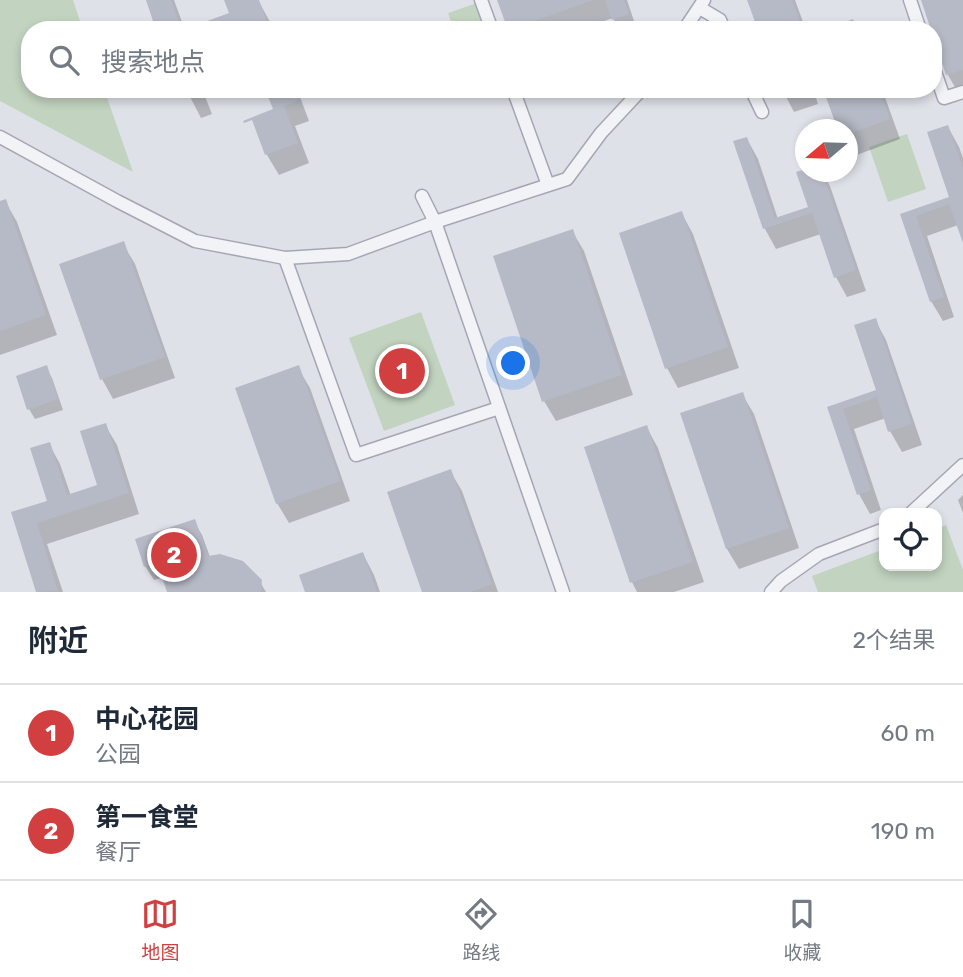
<!DOCTYPE html>
<html lang="zh">
<meta charset="utf-8">
<style>
body{margin:0;font-family:Rubik,"Noto Sans SC",sans-serif;background:#f6f6f7;color:#1f2937}
.controls{position:absolute;right:21px;bottom:21px;display:grid;overflow:hidden;border-radius:14px;box-shadow:0 4px 10px #0003}
.controls button{width:63px;height:63px;display:grid;place-items:center;padding:0;border:0;border-bottom:2px solid #e0e1e3;background:#fff;color:#1f2937;font:35px sans-serif}
.compass{position:absolute;left:795px;top:119px;width:63px;height:63px;border-radius:50%;background:#fff;box-shadow:0 4px 10px #0003;rotate:251deg}
.you{position:absolute;left:514px;top:364px;width:24px;height:24px;margin:-18px;border:5px solid #fff;border-radius:50%;background:#1a73e8;box-shadow:0 0 0 10px #1a73e833}
.badge{display:grid;place-items:center;width:46px;height:46px;border-radius:50%;background:#d23f41;color:#fff;font-size:23px;font-weight:700}
.pin{position:absolute;translate:-50% -50%;border:4px solid #fff;box-shadow:0 2px 7px #0006}
.list{margin:0;padding:0;list-style:none}
h2{display:flex;justify-content:space-between;align-items:center;height:91px;margin:0;padding:0 28px;font-size:30px}
h2 small{font-size:23px;font-weight:400;color:#747a83}
.list li{display:grid;grid-template-columns:46px 1fr auto;gap:21px;align-items:center;box-sizing:border-box;height:98px;padding:0 28px;border-top:2px solid #e0e1e3}
.list b{display:block;font-size:26px;white-space:nowrap}
.list p{margin:0;font-size:23px;white-space:nowrap;color:#747a83}
.list em{font-size:23px;font-style:normal;color:#747a83}
.icon{flex:none;width:38px;height:38px;fill:none;stroke:currentColor;stroke-width:2;stroke-linecap:round;stroke-linejoin:round}
.map{position:relative;flex:none;width:963px;height:592px;overflow:hidden}
.search{position:absolute;background:#fff;box-shadow:0 4px 10px #0003;left:21px;right:21px;top:21px;height:77px;display:flex;align-items:center;gap:18px;box-sizing:border-box;padding:0 24px;border-radius:28px;color:#747a83;font-size:26px}
.sheet{height:287px;background:#fff}
nav{display:flex;justify-content:space-around;align-items:center;box-sizing:border-box;height:98px;border-top:2px solid #e0e1e3;background:#fff;font-size:19px;color:#747a83}
nav a{display:grid;justify-items:center;gap:4px}
nav .on{color:#d23f41}
.map>svg:first-child{display:block}
.green{fill:#c2d3c0}
.shadow{fill:#0003}
.building{fill:#b6bac6}
.lines{fill:none;stroke-linecap:round;stroke-linejoin:round}
.minor-casing{stroke:#a4a7b3;stroke-width:15}
.minor{stroke:#f2f3f7;stroke-width:12}
</style>
<div class="map">
<svg width="963" height="592" viewBox="0 0 963 592">
<rect width="100%" height="100%" fill="#dfe1e9"/>
<!-- green -->
<g class="green">
<polygon points="0,0 73,0 83,30 30,30 30,89 104,89 133,172 0,101"/>
<polygon points="477,3 486,30 454,30 448,13"/>
<polygon points="907,134 926,189 888,202 869,147"/>
<polygon points="421,312 455,405 384,431 349,338"/>
<polygon points="946,525 963,570 963,592 818,592 812,576 884,549 884,566 937,566 937,529"/>
</g>
<!-- shadow -->
<g class="shadow">
<polygon points="147,0 174,0 185,30 158,30"/>
<polygon points="226,0 258,0 269,20 273,30 187,30 231,14"/>
<polygon points="499,0 627,0 637,30 619,30 613,18 578,30 510,30"/>
<polygon points="749,0 795,0 806,30 760,30"/>
<polygon points="923,0 963,0 963,86 956,89 948,75"/>
<polygon points="186,89 202,89 212,114 201,118"/>
<polygon points="267,89 297,89 309,121 295,126 309,163 279,175 267,155 253,119 275,110"/>
<polygon points="782,89 813,89 818,104 794,112"/>
<polygon points="825,89 882,89 900,139 854,156 848,145 848,130"/>
<polygon points="948,127 959,147 963,158 963,238 958,225 927,236 954,317 943,321 931,301 902,215 951,198"/>
<polygon points="747,139 758,159 778,219 810,208 806,172 822,172 830,186 866,291 847,297 836,277 821,234 776,249 765,229 736,143"/>
<polygon points="5,201 17,222 57,335 0,355 0,203"/>
<polygon points="682,214 693,234 739,368 678,388 667,368"/>
<polygon points="572,231 584,251 633,395 556,421 544,401"/>
<polygon points="123,244 135,264 175,378 113,399 102,379"/>
<polygon points="875,320 886,340 922,445 902,452 890,431 886,418 854,429 881,510 870,514 859,494 829,408 878,391"/>
<polygon points="46,368 52,378 63,410 35,419 29,409"/>
<polygon points="298,368 310,388 350,501 289,523 277,503"/>
<polygon points="742,394 754,414 799,548 739,569 727,549 682,415"/>
<polygon points="105,425 117,445 139,514 47,544 63,592 38,592 13,514 49,502 49,444 60,464 71,496 99,486"/>
<polygon points="647,428 658,448 704,582 674,592 637,592 632,582"/>
<polygon points="450,471 462,491 498,592 424,592 389,493"/>
<polygon points="963,495 963,513 958,500"/>
<polygon points="194,521 202,535 210,557 260,582 266,592 169,592 164,577 154,580 145,566"/>
<polygon points="363,554 374,575 380,592 307,592 301,576"/>
</g>
<!-- building -->
<g class="building">
<polygon points="146,0 171,0 182,30 156,30"/>
<polygon points="224,0 259,0 270,30 242,30 239,24 223,30 183,30 229,13"/>
<polygon points="497,0 593,0 532,22 535,30 508,30"/>
<polygon points="605,0 624,0 629,14 612,20"/>
<polygon points="747,0 792,0 803,30 758,30"/>
<polygon points="921,0 963,0 963,70 946,75 933,36 933,30 931,30"/>
<polygon points="853,19 857,30 842,30 840,24"/>
<polygon points="265,89 294,89 298,100 284,106 298,143 265,155 252,120 244,123 243,121 273,109"/>
<polygon points="823,89 879,89 890,119 848,134 848,130 838,130"/>
<polygon points="948,125 963,168 963,243 949,204 916,216 944,297 930,302 900,214 949,197 927,132"/>
<polygon points="747,137 775,218 808,207 796,172 806,169 806,172 822,172 856,270 834,278 812,213 763,229 733,141"/>
<polygon points="6,199 46,315 0,331 0,201"/>
<polygon points="682,211 728,347 665,369 619,233"/>
<polygon points="573,229 622,375 542,402 493,256"/>
<polygon points="124,241 165,357 100,380 59,264"/>
<polygon points="876,318 912,424 888,432 877,397 843,409 871,490 857,495 827,407 876,390 854,325"/>
<polygon points="47,365 58,399 27,410 16,376"/>
<polygon points="299,365 340,481 276,504 235,388"/>
<polygon points="743,392 789,528 726,549 680,413"/>
<polygon points="106,423 129,493 37,523 58,591 36,592 11,512 47,501 30,448 50,442 67,495 97,485 80,431"/>
<polygon points="647,425 693,562 630,583 584,447"/>
<polygon points="451,469 492,584 471,592 422,592 387,492"/>
<polygon points="195,519 208,556 220,554 243,561 262,580 261,592 167,592 157,562 144,567 135,539"/>
<polygon points="363,552 377,592 305,592 299,575"/>
</g>
<g class="lines">
<!-- minor casing -->
<g class="minor-casing">
<g id="minor">
<polyline points="481,0 492,30"/>
<polyline points="910,0 920,30"/>
<polyline points="700,8 720,20 724,30"/>
<polyline points="684,30 704,0"/>
<polyline points="933,66 944,98 963,92"/>
<polyline points="513,89 548,185"/>
<polyline points="751,89 762,112"/>
<polyline points="0,137 117,201 195,241 285,258 348,254 435,222 567,179 601,133 642,89"/>
<polyline points="422,196 435,222 563,592"/>
<polyline points="285,258 356,455 499,408"/>
<polyline points="911,513 963,465"/>
<polyline points="771,592 781,581 819,554 884,529"/>
</g>
</g>
<!-- minor -->
<use href="#minor" class="minor"/>
</g>
</svg>
<div class="controls">
<button><svg class="icon" aria-label="locate" viewBox="0 0 24 24"><circle cx="12" cy="12" r="6"/><path d="M12 2v4M12 18v4M2 12h4M18 12h4"/></svg></button>
</div>
<svg class="compass" viewBox="-18 -18 36 36"><path d="M0-13l5 13h-10z" fill="#e53935"/><path d="M0 13l5-13h-10z" fill="#747a83"/></svg>
<div class="you"></div>
<div class="pin badge" style="left:402px;top:371px">1</div>
<div class="pin badge" style="left:174px;top:555px">2</div>
<div class="search"><svg class="icon" aria-label="search" viewBox="0 0 24 24"><circle cx="10" cy="10" r="6"/><path d="M15 15l6 6"/></svg>搜索地点</div>
</div>
<section class="sheet">
<h2>附近<small>2个结果</small></h2>
<ul class="list">
<li><span class="badge">1</span><div><b>中心花园</b><p>公园</p></div><em>60 m</em></li>
<li><span class="badge">2</span><div><b>第一食堂</b><p>餐厅</p></div><em>190 m</em></li>
</ul>
</section>
<nav>
<a class="on"><svg class="icon" aria-label="map" viewBox="0 0 24 24"><path d="M3 6l6-2 6 2 6-2v14l-6 2-6-2-6 2zM9 4v14M15 6v14"/></svg>地图</a>
<a><svg class="icon" aria-label="directions" viewBox="0 0 24 24"><path d="M12 3l9 9-9 9-9-9zM9 14v-3h6M13 9l2 2-2 2"/></svg>路线</a>
<a><svg class="icon" aria-label="saved" viewBox="0 0 24 24"><path d="M7 4h10v16l-5-4-5 4z"/></svg>收藏</a>
</nav>
